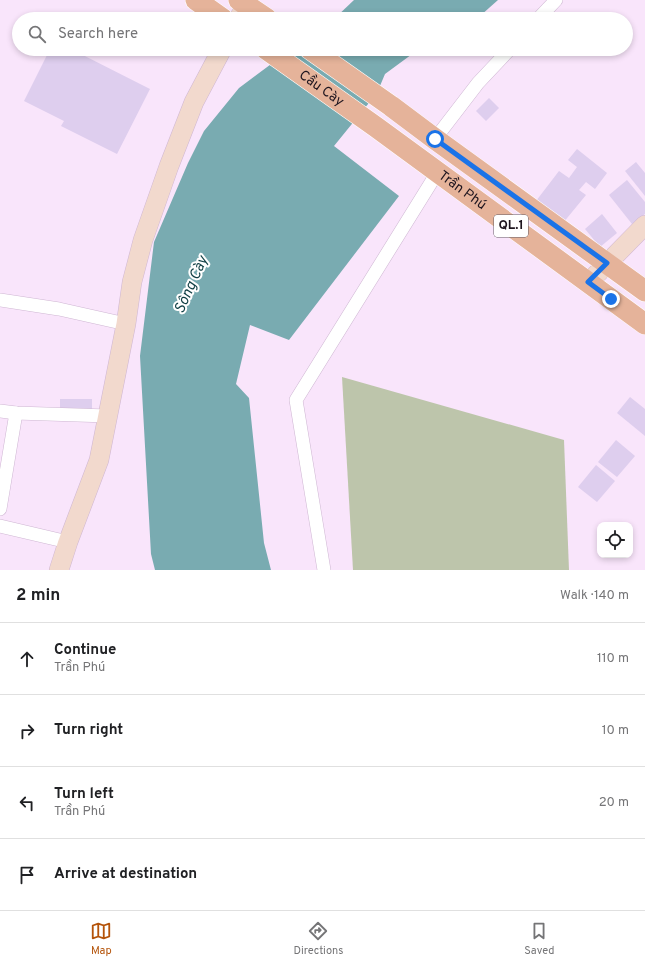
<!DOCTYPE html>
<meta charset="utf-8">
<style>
body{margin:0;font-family:Overpass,sans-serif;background:#f6f6f6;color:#202124}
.controls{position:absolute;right:12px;bottom:12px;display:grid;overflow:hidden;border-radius:8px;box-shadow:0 2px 6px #0003}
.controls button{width:36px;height:36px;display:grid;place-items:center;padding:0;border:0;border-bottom:1px solid #e0e0e0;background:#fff;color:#202124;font:20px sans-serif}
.stop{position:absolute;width:12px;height:12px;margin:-9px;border:3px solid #1a73e8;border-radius:50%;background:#fff}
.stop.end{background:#1a73e8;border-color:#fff;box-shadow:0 1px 4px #0008}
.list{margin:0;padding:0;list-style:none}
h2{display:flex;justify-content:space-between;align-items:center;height:52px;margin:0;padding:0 16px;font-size:17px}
h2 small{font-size:13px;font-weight:400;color:#757577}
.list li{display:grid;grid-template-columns:26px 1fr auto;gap:12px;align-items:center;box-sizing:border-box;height:72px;padding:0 16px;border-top:1px solid #e0e0e0}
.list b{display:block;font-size:15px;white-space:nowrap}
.list p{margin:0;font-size:13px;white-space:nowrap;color:#757577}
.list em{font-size:13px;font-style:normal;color:#757577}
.icon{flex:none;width:22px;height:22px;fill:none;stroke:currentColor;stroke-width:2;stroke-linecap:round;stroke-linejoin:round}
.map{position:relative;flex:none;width:645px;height:570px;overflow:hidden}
.search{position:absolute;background:#fff;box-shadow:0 2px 6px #0003;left:12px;right:12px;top:12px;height:44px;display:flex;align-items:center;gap:10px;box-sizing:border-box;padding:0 14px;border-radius:22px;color:#757577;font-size:15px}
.sheet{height:340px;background:#fff}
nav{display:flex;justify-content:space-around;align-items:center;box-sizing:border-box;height:56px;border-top:1px solid #e0e0e0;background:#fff;font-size:11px;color:#757577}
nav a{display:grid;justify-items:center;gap:2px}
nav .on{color:#b45309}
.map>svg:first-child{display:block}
.green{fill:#bdc5ab}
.water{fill:#79abb1}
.building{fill:#deceee}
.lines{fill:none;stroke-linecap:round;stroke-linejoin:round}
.street-casing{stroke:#cfb7d3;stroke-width:14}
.secondary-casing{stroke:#cfb7d3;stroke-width:20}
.primary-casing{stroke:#fff;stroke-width:22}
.street{stroke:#fff;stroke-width:13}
.secondary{stroke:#f2d9cd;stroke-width:19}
.primary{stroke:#e5b39a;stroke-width:21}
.route{stroke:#1a73e8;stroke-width:5}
.labels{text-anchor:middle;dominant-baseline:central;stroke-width:4;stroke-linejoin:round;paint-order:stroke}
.shield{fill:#fff;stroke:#625b62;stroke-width:1}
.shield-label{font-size:13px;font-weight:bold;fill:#1e151f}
.street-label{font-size:14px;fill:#1e151f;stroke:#fff}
.water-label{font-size:15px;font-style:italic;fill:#103f44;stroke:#fff}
</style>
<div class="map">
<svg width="645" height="570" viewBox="0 0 645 570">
<rect width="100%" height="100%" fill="#f9e5fb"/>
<!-- green -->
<polygon class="green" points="342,377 564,440 569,570 353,570"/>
<!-- water -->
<g class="water">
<polygon points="354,0 498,0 480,16 474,19 334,19"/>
<polygon points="294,49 419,49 385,74 377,93 334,146 399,196 289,340 250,325 236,384 249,398 264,543 271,570 155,570 151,554 140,356 154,242 188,163 204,131 239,88 286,53"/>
</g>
<!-- building -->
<g class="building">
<polygon points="50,49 62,55 65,49 71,49 150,89 117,154 61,126 64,121 24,101"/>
<polygon points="489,98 499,108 486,121 476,111"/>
<polygon points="577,149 607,173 595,189 586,182 579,190 586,195 563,223 536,201 559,171 569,178 577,167 568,160"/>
<polygon points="636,162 645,173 645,196 625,171"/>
<polygon points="627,180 645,202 645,214 632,224 609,195"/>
<polygon points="602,214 617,233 600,247 585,229"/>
<polygon points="630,397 645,409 645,436 617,413"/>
<polygon points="60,399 92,399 92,413 60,414"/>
<polygon points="616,440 635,456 617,477 598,462"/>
<polygon points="596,465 615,481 597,502 578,487"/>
</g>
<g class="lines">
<!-- street casing -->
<g class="street-casing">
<g id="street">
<polyline points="538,19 556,0"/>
<polyline points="435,139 478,83 510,49"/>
<polyline points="0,300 59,309 126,324"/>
<polyline points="0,411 16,413 108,416"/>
<polyline points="0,509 16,413"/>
<polyline points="0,526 68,542"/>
<polyline points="324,570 296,400 437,173"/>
</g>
</g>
<!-- secondary casing -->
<g class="secondary-casing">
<g id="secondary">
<polyline points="238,19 247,6"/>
<polyline points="588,283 645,225"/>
<polyline points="59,570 68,542 99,460 126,324 132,282 143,240 169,166 194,102 222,49"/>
</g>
</g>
<!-- primary casing -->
<g class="primary-casing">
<g id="primary">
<polyline points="196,0 223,19"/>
<polyline points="239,0 267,19"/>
<path id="s1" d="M266,49l110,78 269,197"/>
<polyline points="310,49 391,106 435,139 645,291"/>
</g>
</g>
<!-- street -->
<use href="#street" class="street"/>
<!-- secondary -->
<use href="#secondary" class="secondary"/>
<!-- primary -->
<use href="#primary" class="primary"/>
</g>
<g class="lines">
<!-- route -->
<polyline class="route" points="435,139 607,263 588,282 611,299"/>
</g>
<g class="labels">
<!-- shield labels -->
<rect class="shield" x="494" y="215" width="34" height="22" rx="3"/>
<g class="shield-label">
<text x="511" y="226">QL.1</text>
</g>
<!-- street labels -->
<g class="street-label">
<text stroke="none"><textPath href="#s1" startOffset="68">Cầu Cày</textPath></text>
<text stroke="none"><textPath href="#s1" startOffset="242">Trần Phú</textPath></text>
</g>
<!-- water labels -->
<g class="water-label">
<text transform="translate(192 285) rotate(-66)">Sông Cày</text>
</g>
</g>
</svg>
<div class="controls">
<button><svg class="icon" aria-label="locate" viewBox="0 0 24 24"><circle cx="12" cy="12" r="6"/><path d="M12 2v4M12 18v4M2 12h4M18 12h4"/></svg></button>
</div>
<div class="stop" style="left:435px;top:139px"></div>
<div class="stop end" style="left:611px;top:299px"></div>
<div class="search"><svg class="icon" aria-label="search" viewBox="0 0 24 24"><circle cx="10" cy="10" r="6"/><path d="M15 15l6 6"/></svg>Search here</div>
</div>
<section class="sheet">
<h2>2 min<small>Walk · 140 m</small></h2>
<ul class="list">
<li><svg class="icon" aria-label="ahead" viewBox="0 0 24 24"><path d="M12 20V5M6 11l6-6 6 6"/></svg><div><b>Continue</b><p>Trần Phú</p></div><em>110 m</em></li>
<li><svg class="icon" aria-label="right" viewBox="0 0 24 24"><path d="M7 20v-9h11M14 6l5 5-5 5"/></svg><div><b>Turn right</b></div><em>10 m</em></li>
<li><svg class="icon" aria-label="left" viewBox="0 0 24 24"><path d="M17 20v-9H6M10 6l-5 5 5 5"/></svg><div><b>Turn left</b><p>Trần Phú</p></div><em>20 m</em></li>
<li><svg class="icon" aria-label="arrive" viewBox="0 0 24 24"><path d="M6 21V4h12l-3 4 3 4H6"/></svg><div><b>Arrive at destination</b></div></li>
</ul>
</section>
<nav>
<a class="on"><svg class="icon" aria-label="map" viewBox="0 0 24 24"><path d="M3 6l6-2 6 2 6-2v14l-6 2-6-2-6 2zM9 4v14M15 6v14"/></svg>Map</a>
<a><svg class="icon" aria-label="directions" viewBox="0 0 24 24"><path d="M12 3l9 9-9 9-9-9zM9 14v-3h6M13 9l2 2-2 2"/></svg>Directions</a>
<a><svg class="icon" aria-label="saved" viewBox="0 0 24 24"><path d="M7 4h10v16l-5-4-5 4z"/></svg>Saved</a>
</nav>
